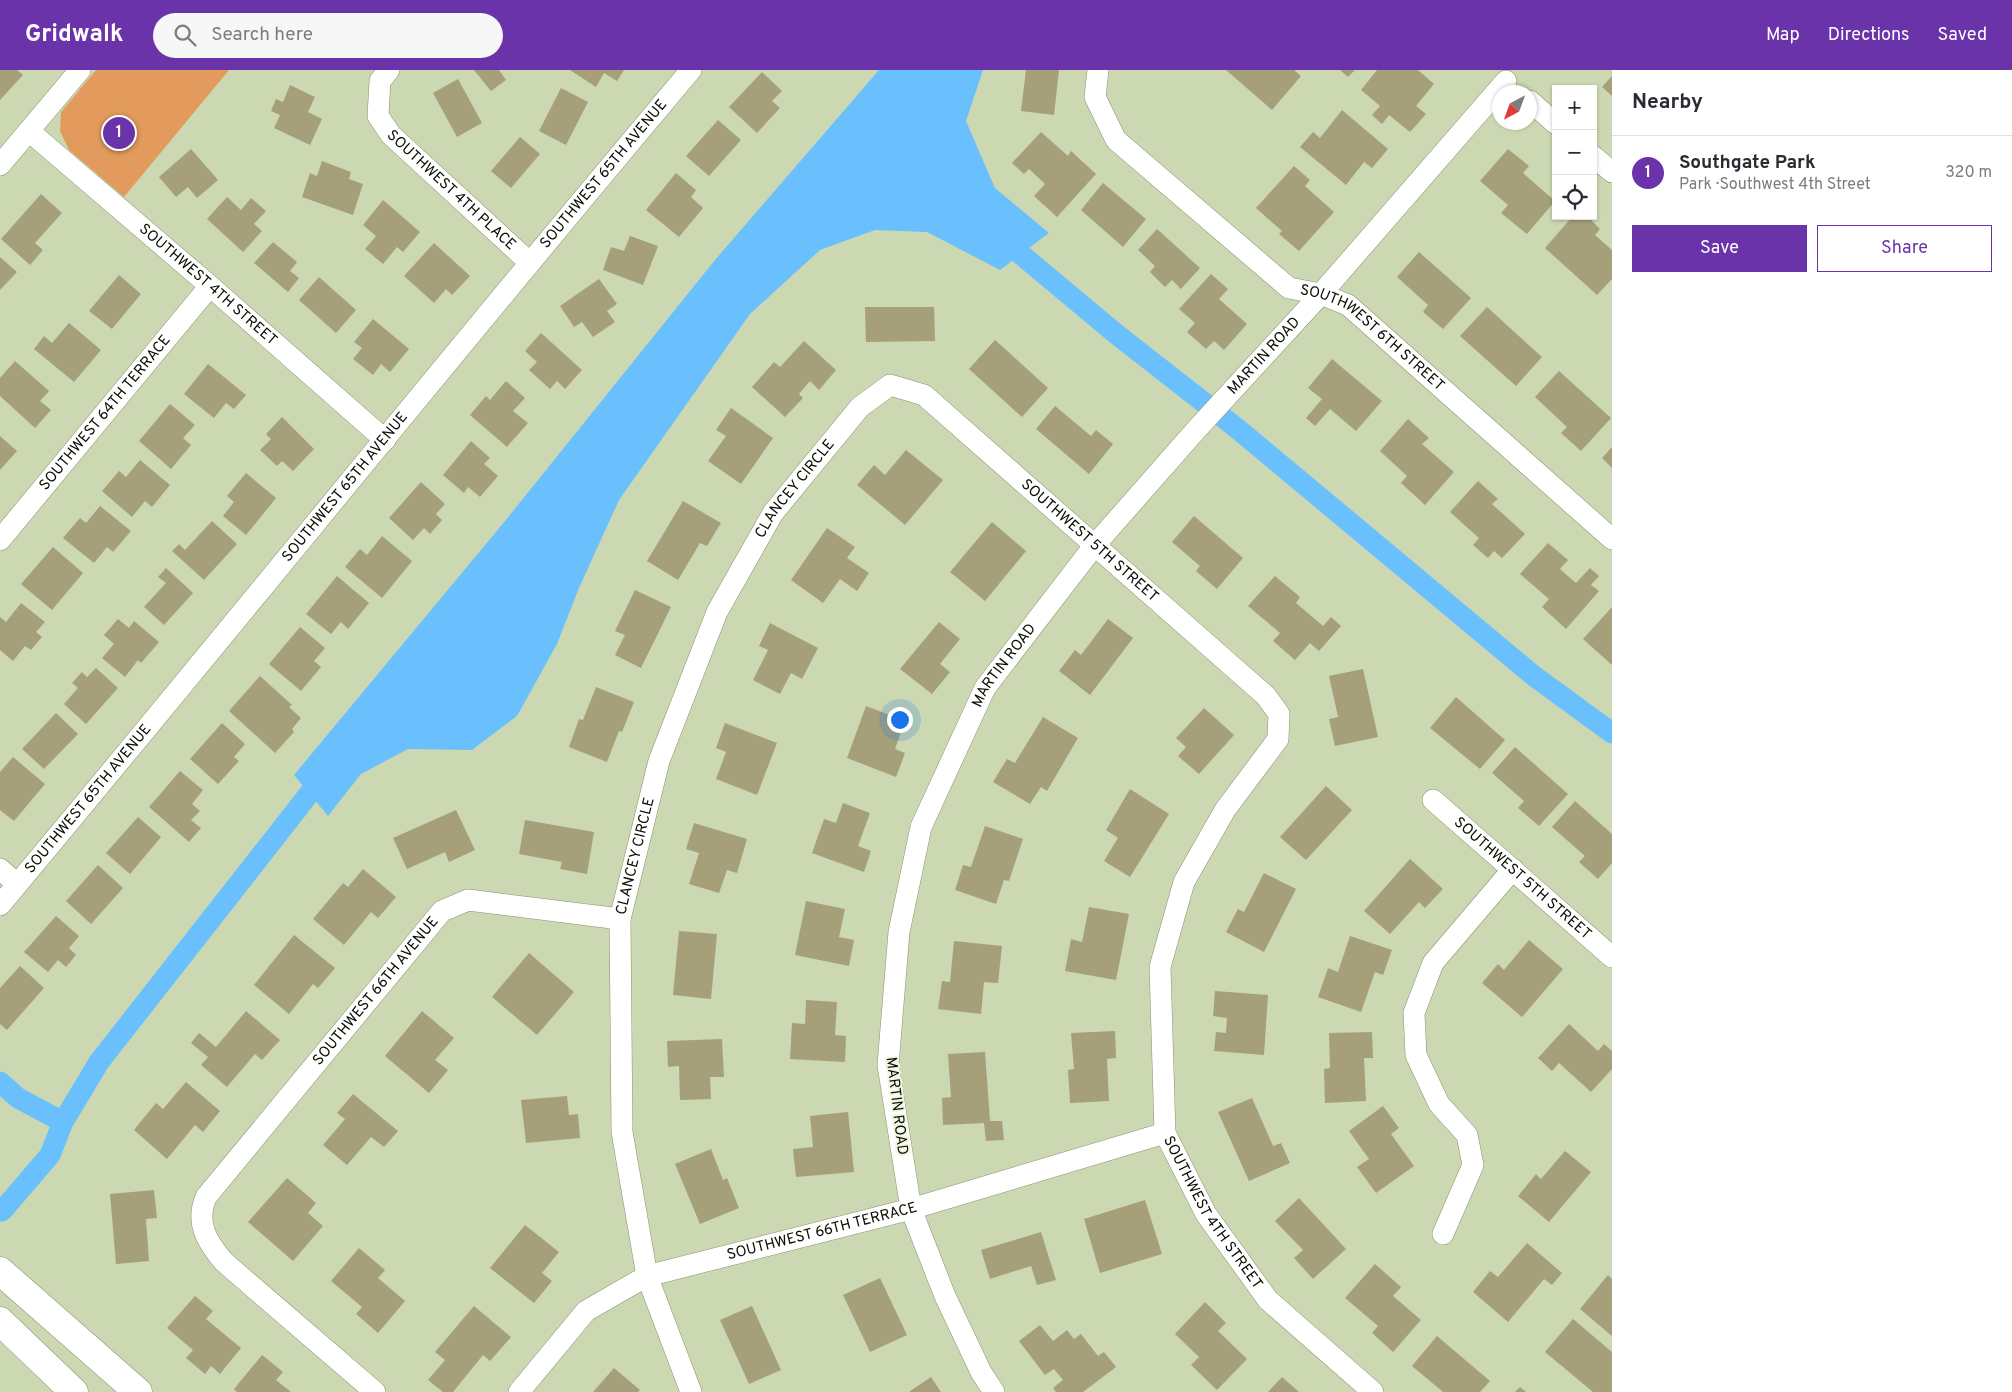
<!DOCTYPE html>
<meta charset="utf-8">
<style>
body{margin:0;font-family:Overpass,sans-serif;background:#f7f7f7;color:#2b2b33}
.controls{position:absolute;right:15px;top:15px;display:grid;overflow:hidden;border-radius:0px;box-shadow:0 1px 4px #0004}
.controls button{width:45px;height:45px;display:grid;place-items:center;padding:0;border:0;border-bottom:1px solid #e1e1e2;background:#fff;color:#2b2b33;font:25px sans-serif}
.compass{position:absolute;left:1492px;top:15px;width:45px;height:45px;border-radius:50%;background:#fff;box-shadow:0 1px 4px #0004;rotate:221deg}
.you{position:absolute;left:899px;top:649px;width:18px;height:18px;margin:-12px;border:4px solid #fff;border-radius:50%;background:#1a73e8;box-shadow:0 0 0 8px #1a73e833}
.badge{display:grid;place-items:center;width:32px;height:32px;border-radius:50%;background:#6b33a9;color:#fff;font-size:16px;font-weight:700}
.pin{position:absolute;translate:-50% -50%;border:2px solid #fff;box-shadow:0 1px 5px #0006}
.list{margin:0;padding:0;list-style:none}
h2{display:flex;justify-content:space-between;align-items:center;height:65px;margin:0;padding:0 20px;font-size:21px}
h2 small{font-size:16px;font-weight:400;color:#7c7c81}
.list li{display:grid;grid-template-columns:32px 1fr auto;gap:15px;align-items:center;box-sizing:border-box;height:75px;padding:0 20px;border-top:1px solid #e1e1e2}
.list b{display:block;font-size:19px;white-space:nowrap}
.list p{margin:0;font-size:16px;white-space:nowrap;color:#7c7c81}
.list em{font-size:16px;font-style:normal;color:#7c7c81}
.actions{display:flex;gap:10px;padding:15px 20px}
.actions a{flex:1;padding:11px 0;border:1px solid #6b33a9;border-radius:0px;text-align:center;font-size:18px;color:#6b33a9}
.actions .main{background:#6b33a9;color:#fff}
.icon{flex:none;width:28px;height:28px;fill:none;stroke:currentColor;stroke-width:2;stroke-linecap:round;stroke-linejoin:round}
.map{position:relative;flex:none;width:1612px;height:1322px;overflow:hidden}
header{display:flex;align-items:center;gap:30px;box-sizing:border-box;height:70px;padding:0 25px;background:#6b33a9;color:#fff}
header strong{font-size:24px}
nav{display:flex;gap:28px;margin-inline-start:auto;font-size:18px}
.search{width:350px;height:45px;background:#f7f7f7;display:flex;align-items:center;gap:12px;box-sizing:border-box;padding:0 18px;border-radius:28px;color:#7c7c81;font-size:19px}
main{display:flex}
aside{flex:1;background:#fff}
.map>svg:first-child{display:block}
.green{fill:#e29b5d}
.water{fill:#6ac0fd}
.lines{fill:none;stroke-linecap:round;stroke-linejoin:round}
.canal{stroke:#6ac0fd;stroke-width:21}
.building{fill:#a5a07a}
.street-casing{stroke:#89936f;stroke-width:22}
.secondary-casing{stroke:#89936f;stroke-width:29}
.street{stroke:#fff;stroke-width:21}
.secondary{stroke:#fff;stroke-width:28}
.labels{text-anchor:middle;dominant-baseline:central;stroke-width:4;stroke-linejoin:round;paint-order:stroke}
.street-label{font-size:15px;fill:#0a0d02;stroke:#f0f6e2}
</style>
<header>
<strong>Gridwalk</strong>
<div class="search"><svg class="icon" aria-label="search" viewBox="0 0 24 24"><circle cx="10" cy="10" r="6"/><path d="M15 15l6 6"/></svg>Search here</div>
<nav><a>Map</a><a>Directions</a><a>Saved</a></nav>
</header>
<main>
<div class="map">
<svg width="1612" height="1322" viewBox="0 0 1612 1322">
<rect width="100%" height="100%" fill="#ccd8b2"/>
<!-- green -->
<polygon class="green" points="96,0 229,0 124,127 69,80 60,61 61,42"/>
<!-- water -->
<polygon class="water" points="879,0 983,0 966,51 995,118 1049,163 1000,200 927,162 875,160 820,180 750,244 619,430 579,518 557,574 517,646 472,680 408,679 361,704 328,746 294,705 505,451 715,190"/>
<g class="lines">
<!-- canal -->
<g class="canal">
<polyline points="999,166 1115,263 1239,360 1534,606 1612,663"/>
<polyline points="0,1012 18,1028 63,1052"/>
<polyline points="2,1141 50,1085 63,1052 99,992 327,701"/>
</g>
</g>
<!-- building -->
<g class="building">
<polygon points="0,0 17,0 23,5 0,30"/>
<polygon points="474,0 499,0 506,10 491,21"/>
<polygon points="570,0 624,0 617,11 604,3 596,17"/>
<polygon points="1026,0 1059,0 1054,45 1021,41"/>
<polygon points="1226,0 1294,0 1301,6 1272,40"/>
<polygon points="1340,0 1355,0 1348,7"/>
<polygon points="1377,0 1418,0 1434,14 1416,36 1426,44 1410,62 1389,45 1382,54 1372,45 1380,36 1361,20"/>
<polygon points="762,2 782,21 772,31 780,38 757,63 729,37"/>
<polygon points="1612,6 1612,26 1602,17"/>
<polygon points="458,9 482,53 457,67 433,23"/>
<polygon points="290,15 315,27 308,42 322,49 310,75 274,58 280,45 271,41 276,29 283,32"/>
<polygon points="561,18 588,32 566,75 539,61"/>
<polygon points="1342,40 1388,79 1372,98 1364,92 1346,115 1300,77 1313,62 1320,68"/>
<polygon points="718,50 741,70 709,106 686,86"/>
<polygon points="1041,62 1068,86 1071,81 1096,104 1057,147 1034,126 1045,114 1029,99 1024,104 1012,93"/>
<polygon points="520,67 540,84 511,118 491,101"/>
<polygon points="191,79 218,110 197,128 188,117 176,127 159,107"/>
<polygon points="1508,79 1529,96 1523,103 1555,131 1527,164 1501,143 1508,135 1480,111"/>
<polygon points="322,91 351,102 349,109 363,114 353,145 302,127 310,103 317,106"/>
<polygon points="1294,96 1310,110 1305,116 1334,142 1299,181 1279,164 1282,161 1256,138"/>
<polygon points="676,103 696,120 691,127 703,138 679,167 646,140"/>
<polygon points="1103,113 1146,149 1123,177 1081,140"/>
<polygon points="41,124 62,143 35,173 43,180 30,195 1,169"/>
<polygon points="227,127 241,140 251,128 266,141 254,154 262,161 243,182 207,149"/>
<polygon points="383,130 420,162 403,182 397,177 383,194 365,179 376,166 363,155"/>
<polygon points="1573,146 1587,146 1600,159 1595,165 1612,180 1612,209 1597,225 1545,178"/>
<polygon points="1157,159 1200,198 1181,219 1172,210 1165,217 1150,202 1155,196 1138,180"/>
<polygon points="630,166 658,176 643,215 603,200 611,177 624,181"/>
<polygon points="273,172 297,192 290,201 299,208 288,222 254,193"/>
<polygon points="434,173 470,206 452,225 446,219 434,233 404,206"/>
<polygon points="1419,182 1471,228 1443,259 1423,242 1428,235 1397,207"/>
<polygon points="0,187 17,202 0,220"/>
<polygon points="1211,204 1228,219 1219,229 1247,254 1224,280 1214,271 1206,279 1187,262 1195,253 1179,239"/>
<polygon points="119,205 141,224 112,259 89,241"/>
<polygon points="319,207 356,240 336,263 299,230"/>
<polygon points="599,209 617,234 607,241 615,252 593,267 582,252 574,257 560,236"/>
<polygon points="865,237 934,237 935,271 866,272"/>
<polygon points="1487,237 1542,287 1516,316 1460,266"/>
<polygon points="373,249 409,279 390,302 381,294 373,305 353,289 362,278 354,272"/>
<polygon points="69,253 101,280 74,312 34,279 44,266 52,273"/>
<polygon points="541,263 582,300 565,319 557,311 550,319 529,300 537,292 525,281"/>
<polygon points="995,270 1048,318 1022,347 969,299"/>
<polygon points="804,271 836,300 819,320 810,311 799,324 803,328 785,347 752,317 774,292 780,297"/>
<polygon points="1332,289 1382,331 1356,361 1330,339 1315,356 1306,348 1322,329 1308,318"/>
<polygon points="15,291 49,321 40,331 51,340 35,358 0,326 0,308"/>
<polygon points="208,294 246,325 234,339 226,333 214,348 184,324"/>
<polygon points="1559,301 1611,348 1581,381 1561,363 1567,357 1535,327"/>
<polygon points="506,311 525,328 513,341 528,353 507,377 470,345 486,326 490,330"/>
<polygon points="170,334 195,355 183,368 191,375 171,399 139,371"/>
<polygon points="1055,336 1091,366 1096,360 1113,374 1089,404 1036,359"/>
<polygon points="731,338 773,368 741,414 708,391 726,366 716,360"/>
<polygon points="282,347 314,379 293,401 282,391 277,396 260,380 271,369 266,364"/>
<polygon points="1408,349 1429,368 1422,374 1454,402 1425,435 1401,413 1407,406 1380,381"/>
<polygon points="0,366 17,381 0,400"/>
<polygon points="471,371 490,388 484,394 498,406 480,427 468,417 464,423 443,405"/>
<polygon points="1612,377 1612,398 1602,388"/>
<polygon points="906,380 943,410 905,455 857,415 874,395 885,405"/>
<polygon points="140,390 170,415 152,437 145,431 132,447 102,421 119,401 126,407"/>
<polygon points="246,403 276,428 246,465 223,446 234,432 227,426"/>
<polygon points="1478,411 1498,429 1492,434 1525,464 1502,488 1494,481 1488,488 1473,475 1479,468 1450,442"/>
<polygon points="421,412 445,434 436,444 442,450 430,464 424,458 413,470 389,448"/>
<polygon points="683,431 721,453 707,476 700,473 678,510 647,491"/>
<polygon points="100,436 131,461 113,482 107,477 94,493 63,468 80,448 86,453"/>
<polygon points="1194,446 1243,488 1217,519 1196,501 1200,496 1172,472"/>
<polygon points="212,451 237,474 204,510 172,481 179,474 185,480"/>
<polygon points="992,452 1026,481 985,531 950,502"/>
<polygon points="827,458 855,477 847,488 869,503 857,521 840,509 823,533 791,510"/>
<polygon points="382,466 412,491 382,528 345,497 360,479 367,485"/>
<polygon points="1548,473 1568,490 1560,499 1576,513 1590,498 1599,506 1591,515 1599,521 1566,559 1542,537 1549,529 1520,504"/>
<polygon points="53,477 83,503 52,540 21,514"/>
<polygon points="166,498 193,523 164,555 144,537 166,513 158,507"/>
<polygon points="337,506 369,533 348,559 341,552 331,564 306,544"/>
<polygon points="1275,506 1300,527 1296,533 1323,556 1331,547 1341,556 1319,581 1310,573 1295,590 1273,571 1280,563 1248,536"/>
<polygon points="635,520 671,537 641,598 615,585 625,565 615,561"/>
<polygon points="21,533 45,552 36,562 42,567 31,580 25,576 13,591 0,580 0,547 6,552"/>
<polygon points="1612,537 1612,595 1583,569"/>
<polygon points="118,549 129,558 134,551 159,572 141,593 138,590 125,607 102,588 114,574 104,565"/>
<polygon points="1108,549 1133,568 1090,625 1059,601 1075,580 1081,585"/>
<polygon points="939,552 960,569 940,594 950,602 932,624 900,599"/>
<polygon points="770,553 818,578 802,609 791,603 780,624 753,610 768,580 759,576"/>
<polygon points="300,557 325,578 314,591 321,597 301,621 269,594"/>
<polygon points="96,598 118,618 86,654 64,634 78,618 72,613 82,602 87,607"/>
<polygon points="1363,599 1378,667 1335,676 1329,649 1338,647 1329,606"/>
<polygon points="260,606 292,635 289,637 301,648 292,659 294,662 275,683 229,641"/>
<polygon points="596,617 634,632 622,662 619,661 607,692 569,677 579,649 583,650"/>
<polygon points="1456,627 1505,670 1480,699 1430,658"/>
<polygon points="866,636 905,651 895,679 905,683 896,707 847,688"/>
<polygon points="1204,638 1234,665 1199,704 1178,686 1186,677 1176,668"/>
<polygon points="56,643 78,664 44,699 22,679"/>
<polygon points="1043,647 1078,668 1047,721 1041,717 1030,734 993,712 1007,689 1015,693"/>
<polygon points="222,653 245,674 234,687 239,691 218,714 190,689"/>
<polygon points="725,653 777,673 757,725 716,709 726,682 716,678"/>
<polygon points="1515,677 1568,724 1539,756 1518,738 1524,731 1492,703"/>
<polygon points="13,687 45,714 14,751 0,740 0,702"/>
<polygon points="180,701 203,720 192,734 200,741 191,750 201,758 189,772 149,737"/>
<polygon points="1326,716 1352,740 1306,790 1280,767"/>
<polygon points="1130,719 1169,744 1130,807 1104,791 1118,768 1106,760"/>
<polygon points="1575,731 1612,764 1612,793 1598,809 1579,792 1585,786 1552,757"/>
<polygon points="843,733 870,743 858,776 871,781 864,802 812,783 824,749 836,753"/>
<polygon points="456,740 475,780 449,792 445,782 407,799 393,768"/>
<polygon points="138,747 161,767 130,804 106,783"/>
<polygon points="525,750 594,762 587,804 560,799 562,792 519,784"/>
<polygon points="694,753 747,769 737,803 727,800 719,823 689,814 699,783 686,779"/>
<polygon points="985,756 1023,769 1009,811 1004,810 996,834 955,820 963,795 971,797"/>
<polygon points="1410,789 1443,819 1425,838 1419,832 1390,864 1364,841"/>
<polygon points="98,795 123,818 91,854 66,831"/>
<polygon points="363,799 396,827 378,848 371,842 344,875 313,849 343,813 348,817"/>
<polygon points="1264,803 1296,819 1264,882 1226,862 1238,839 1244,842"/>
<polygon points="806,831 845,839 839,867 854,870 849,896 795,885"/>
<polygon points="1089,837 1129,844 1116,910 1065,901 1071,869 1082,872"/>
<polygon points="56,846 79,866 69,878 76,885 66,897 58,890 48,902 24,882"/>
<polygon points="679,861 717,864 711,929 673,925"/>
<polygon points="294,865 335,898 318,918 313,914 289,944 254,915"/>
<polygon points="1350,866 1392,880 1383,905 1375,902 1361,942 1318,927 1328,898 1338,902"/>
<polygon points="1529,870 1563,899 1522,947 1482,913 1498,894 1504,900"/>
<polygon points="954,871 1002,876 998,913 984,912 981,944 938,939 942,911 950,912"/>
<polygon points="529,883 574,922 537,965 492,927"/>
<polygon points="20,896 44,918 7,960 0,954 0,918"/>
<polygon points="1215,921 1268,925 1264,985 1214,981 1216,962 1226,963 1227,948 1213,946"/>
<polygon points="806,930 837,932 835,965 846,966 845,992 790,989 792,953 805,954"/>
<polygon points="246,941 280,970 262,990 255,984 227,1017 201,995 208,987 191,973 199,963 216,977"/>
<polygon points="422,941 454,968 435,990 448,1000 429,1023 385,986"/>
<polygon points="1569,954 1598,981 1604,974 1612,981 1612,999 1591,1022 1559,993 1552,1001 1538,988"/>
<polygon points="1115,961 1116,988 1107,989 1109,1031 1070,1033 1068,1000 1074,999 1071,963"/>
<polygon points="1372,962 1373,988 1364,988 1366,1031 1325,1033 1324,999 1330,998 1329,963"/>
<polygon points="722,969 724,1007 710,1007 711,1029 680,1030 679,996 668,997 667,971"/>
<polygon points="985,982 990,1051 1002,1051 1004,1070 986,1071 984,1053 943,1055 942,1028 951,1027 948,984"/>
<polygon points="186,1012 220,1041 203,1062 195,1055 167,1089 134,1060 156,1033 163,1039"/>
<polygon points="353,1024 398,1061 384,1077 371,1067 347,1095 323,1075 345,1049 337,1043"/>
<polygon points="567,1026 569,1045 578,1044 580,1068 526,1073 521,1030"/>
<polygon points="1252,1028 1273,1076 1281,1073 1290,1093 1249,1111 1218,1042"/>
<polygon points="1383,1036 1399,1058 1391,1064 1414,1096 1376,1123 1357,1097 1369,1089 1349,1061"/>
<polygon points="848,1042 854,1102 796,1107 793,1079 813,1077 810,1046"/>
<polygon points="711,1079 723,1110 727,1108 739,1138 700,1154 675,1094"/>
<polygon points="1565,1081 1591,1102 1549,1152 1518,1126 1536,1104 1541,1109"/>
<polygon points="287,1108 316,1133 308,1143 323,1156 293,1191 248,1152"/>
<polygon points="154,1120 157,1148 146,1149 149,1191 116,1194 110,1124"/>
<polygon points="1299,1128 1346,1179 1313,1209 1294,1188 1303,1180 1275,1151"/>
<polygon points="1145,1130 1162,1184 1100,1203 1084,1149"/>
<polygon points="525,1155 559,1182 542,1203 552,1211 534,1233 490,1198"/>
<polygon points="1041,1162 1056,1210 1037,1215 1031,1196 990,1209 981,1180"/>
<polygon points="1527,1173 1562,1203 1552,1215 1544,1209 1508,1252 1473,1222 1490,1201 1498,1207"/>
<polygon points="359,1178 385,1200 378,1208 405,1231 378,1263 356,1244 362,1237 331,1211"/>
<polygon points="1375,1194 1401,1217 1393,1226 1421,1250 1393,1282 1372,1263 1378,1256 1345,1228"/>
<polygon points="1608,1205 1612,1209 1612,1266 1580,1239"/>
<polygon points="880,1208 907,1265 870,1282 843,1225"/>
<polygon points="195,1226 213,1241 206,1249 241,1278 220,1304 211,1296 205,1304 186,1288 193,1280 167,1258"/>
<polygon points="1205,1232 1226,1253 1218,1261 1247,1289 1217,1320 1191,1295 1199,1287 1175,1264"/>
<polygon points="474,1236 511,1267 490,1291 483,1285 453,1322 443,1322 428,1310 445,1290 435,1282"/>
<polygon points="752,1236 781,1300 749,1314 720,1250"/>
<polygon points="1573,1249 1612,1282 1612,1322 1593,1322 1545,1282"/>
<polygon points="1040,1255 1053,1271 1067,1260 1074,1269 1081,1264 1098,1286 1104,1282 1116,1297 1083,1322 1056,1322 1053,1318 1063,1310 1054,1299 1045,1305 1019,1271"/>
<polygon points="1437,1266 1490,1311 1480,1322 1443,1322 1412,1296"/>
<polygon points="262,1285 283,1302 276,1310 291,1322 237,1322 234,1319"/>
<polygon points="614,1298 640,1320 638,1322 593,1322"/>
<polygon points="931,1307 941,1322 909,1322"/>
<polygon points="1282,1307 1299,1322 1268,1322"/>
<polygon points="1520,1317 1526,1322 1515,1322"/>
</g>
<g class="lines">
<!-- street casing -->
<g class="street-casing">
<g id="street">
<path id="s1" d="M389,0l-9,11 -2,35 13,19 138,127"/>
<path id="s2" d="M1098,0l-3,27 21,43 173,148 32,6 27,11 264,234"/>
<polyline points="1530,31 1556,54"/>
<path id="s3" d="M29,61l181,155 175,154"/>
<polyline points="1593,86 1612,102"/>
<polyline points="0,95 80,0"/>
<path id="s4" d="M0,470l210,-254"/>
<path id="s5" d="M1433,730l179,157"/>
<polyline points="0,799 17,814"/>
<path id="s6" d="M0,835c232,-277 458,-559 691,-835"/>
<polyline points="1443,1164 1473,1095 1467,1065 1439,1034 1416,985 1414,943 1433,893 1513,799"/>
<path id="s7" d="M375,1322l-151,-130c-17,-20 -29,-39 -18,-65l236,-286 26,-11 152,19"/>
<path id="s8" d="M519,1322l67,-81 61,-35 264,-67 254,-76"/>
<path id="s9" d="M691,1322l-44,-116 -25,-144 -2,-213 39,-158 58,-149 56,-99 87,-106 30,-22 34,10 342,301 13,18 -1,25 -53,71 -41,72 -24,85 5,166 41,81 62,86 105,92"/>
<path id="s10" d="M994,1322l-13,-20 -36,-76 -34,-87 -23,-144 11,-133 22,-105 64,-139 109,-142 102,-116 125,-136 185,-213"/>
</g>
</g>
<!-- secondary casing -->
<g class="secondary-casing">
<g id="secondary">
<polyline points="0,1201 138,1322"/>
<polyline points="0,1251 74,1322"/>
</g>
</g>
<!-- street -->
<use href="#street" class="street"/>
<!-- secondary -->
<use href="#secondary" class="secondary"/>
</g>
<g class="labels">
<!-- street labels -->
<g class="street-label">
<text stroke="none"><textPath href="#s6" startOffset="948">SOUTHWEST 65TH AVENUE</textPath></text>
<text stroke="none"><textPath href="#s1" startOffset="154">SOUTHWEST 4TH PLACE</textPath></text>
<text stroke="none"><textPath href="#s3" startOffset="236">SOUTHWEST 4TH STREET</textPath></text>
<text stroke="none"><textPath href="#s2" startOffset="402">SOUTHWEST 6TH STREET</textPath></text>
<text stroke="none"><textPath href="#s10" startOffset="1175">MARTIN ROAD</textPath></text>
<text stroke="none"><textPath href="#s4" startOffset="165">SOUTHWEST 64TH TERRACE</textPath></text>
<text stroke="none"><textPath href="#s6" startOffset="542">SOUTHWEST 65TH AVENUE</textPath></text>
<text stroke="none"><textPath href="#s9" startOffset="952">CLANCEY CIRCLE</textPath></text>
<text stroke="none"><textPath href="#s9" startOffset="1350">SOUTHWEST 5TH STREET</textPath></text>
<text stroke="none"><textPath href="#s10" startOffset="770">MARTIN ROAD</textPath></text>
<text stroke="none"><textPath href="#s6" startOffset="138">SOUTHWEST 65TH AVENUE</textPath></text>
<text stroke="none"><textPath href="#s9" startOffset="548">CLANCEY CIRCLE</textPath></text>
<text stroke="none"><textPath href="#s5" startOffset="119">SOUTHWEST 5TH STREET</textPath></text>
<text stroke="none"><textPath href="#s7" startOffset="538">SOUTHWEST 66TH AVENUE</textPath></text>
<text transform="translate(896 1036) rotate(83)">MARTIN ROAD</text>
<text stroke="none"><textPath href="#s9" startOffset="2151">SOUTHWEST 4TH STREET</textPath></text>
<text stroke="none"><textPath href="#s8" startOffset="356">SOUTHWEST 66TH TERRACE</textPath></text>
</g>
</g>
</svg>
<div class="controls">
<button>+</button>
<button>−</button>
<button><svg class="icon" aria-label="locate" viewBox="0 0 24 24"><circle cx="12" cy="12" r="6"/><path d="M12 2v4M12 18v4M2 12h4M18 12h4"/></svg></button>
</div>
<svg class="compass" viewBox="-18 -18 36 36"><path d="M0-13l5 13h-10z" fill="#e53935"/><path d="M0 13l5-13h-10z" fill="#7c7c81"/></svg>
<div class="you"></div>
<div class="pin badge" style="left:119px;top:63px">1</div>
</div>
<aside>
<h2>Nearby<small></small></h2>
<ul class="list">
<li><span class="badge">1</span><div><b>Southgate Park</b><p>Park · Southwest 4th Street</p></div><em>320 m</em></li>
</ul>
<div class="actions"><a class="main">Save</a><a>Share</a></div>
</aside>
</main>
